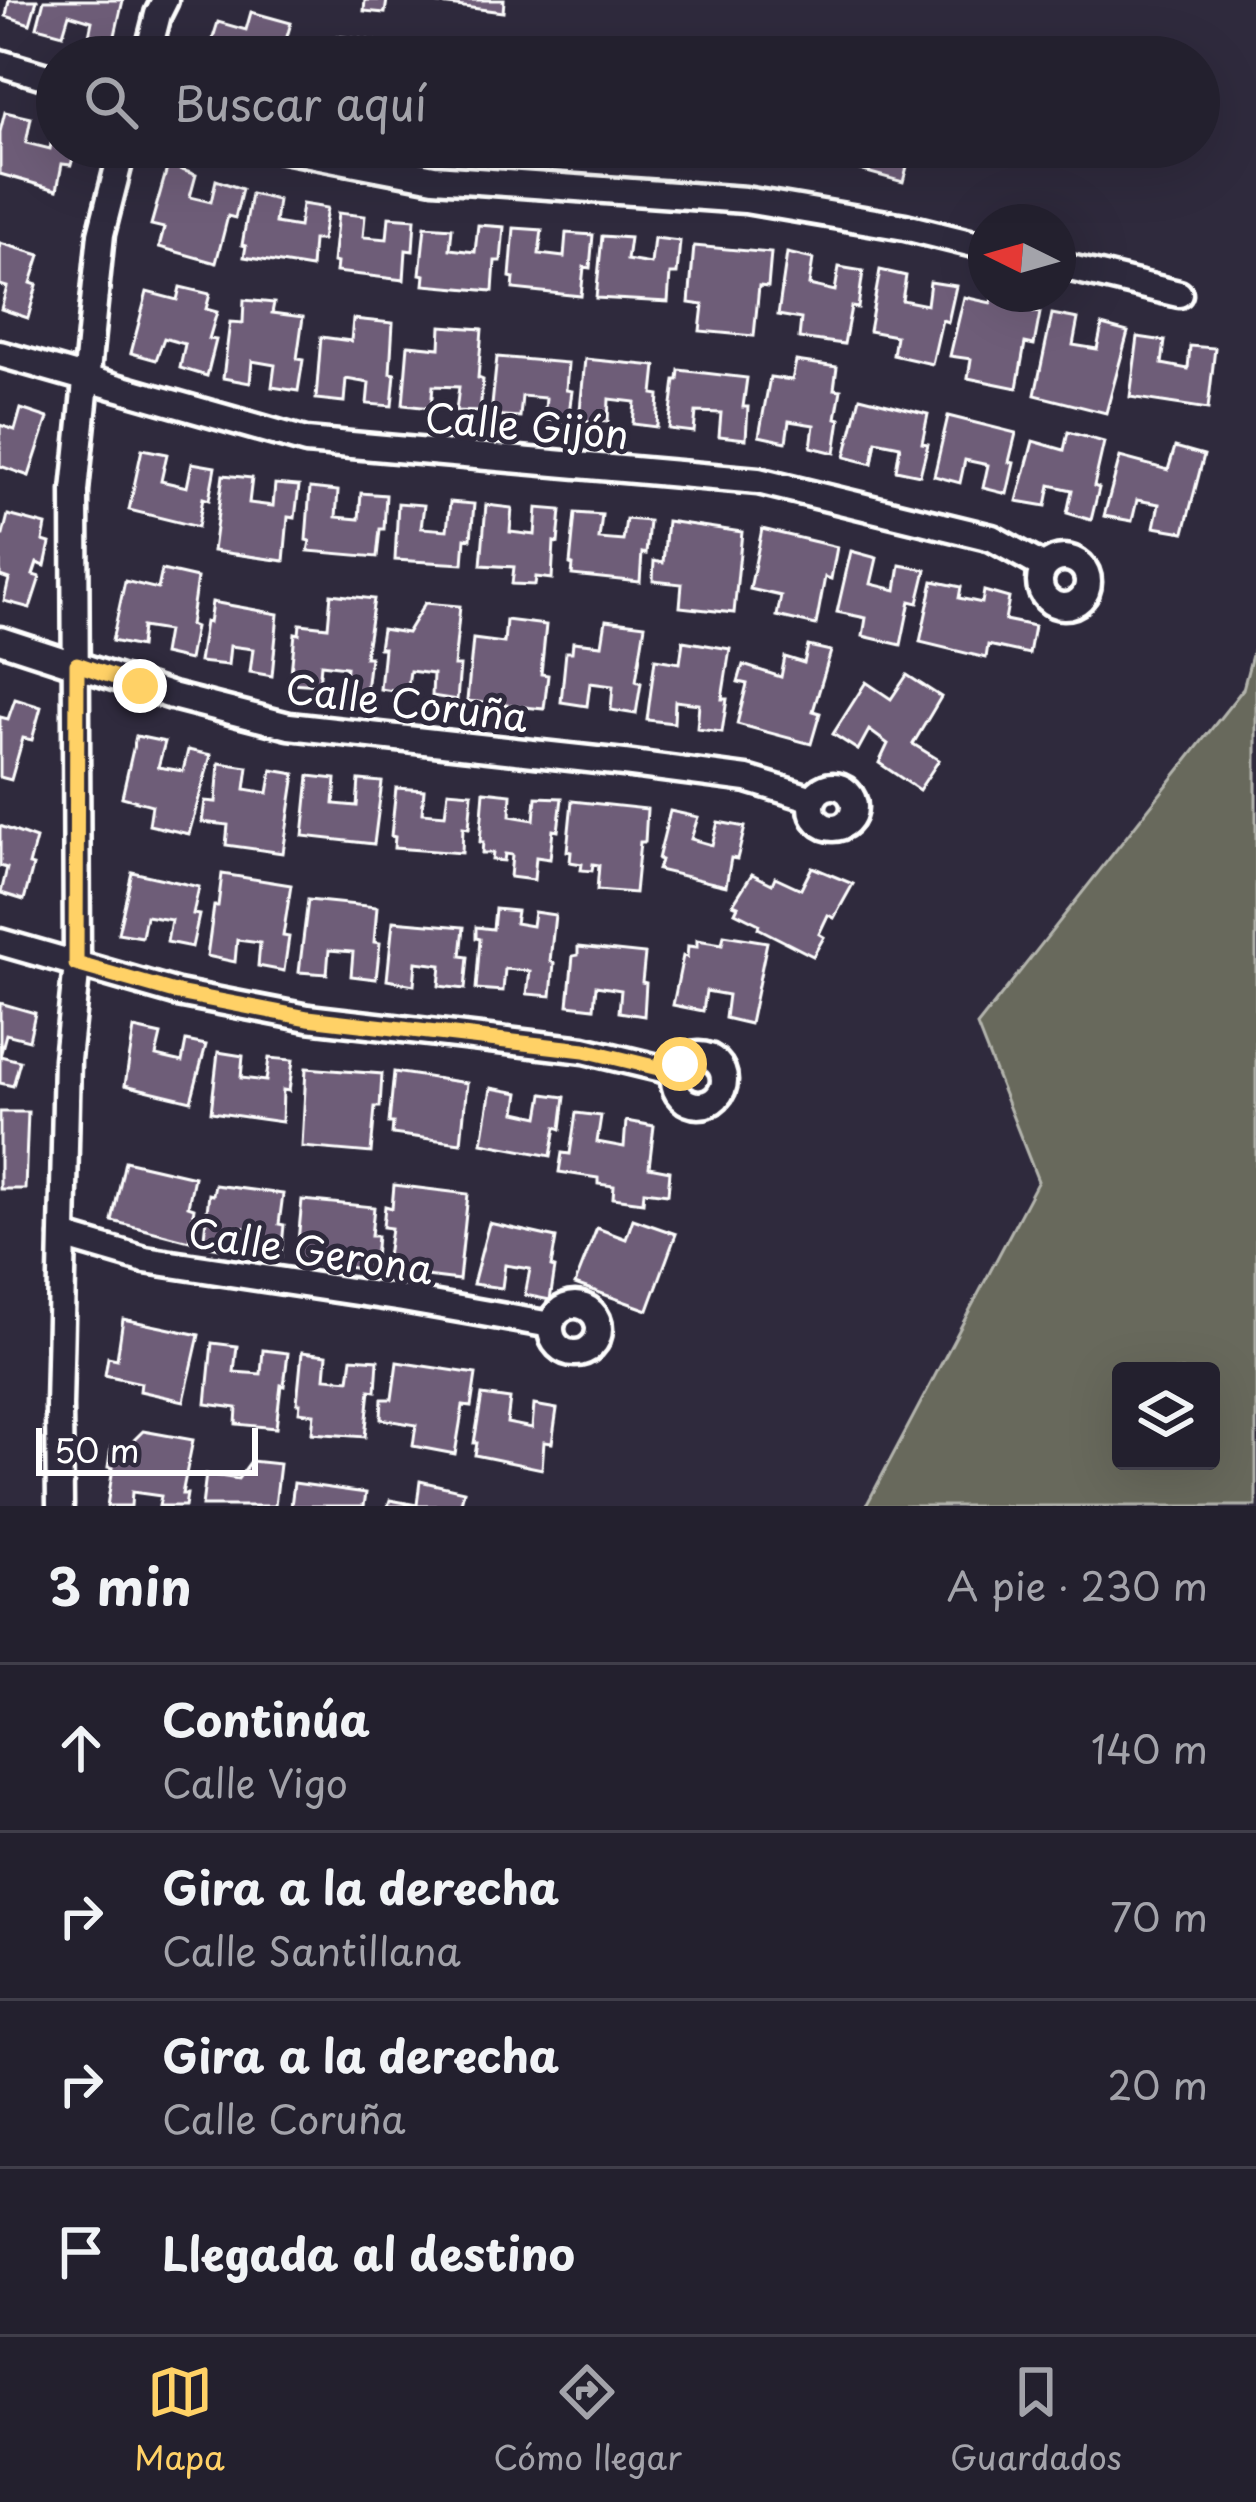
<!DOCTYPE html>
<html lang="es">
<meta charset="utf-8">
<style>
body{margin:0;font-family:"Playpen Sans",sans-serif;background:#2b2836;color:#f1f3f6}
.controls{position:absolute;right:36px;bottom:36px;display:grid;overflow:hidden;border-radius:12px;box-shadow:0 12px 48px #0002}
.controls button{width:108px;height:108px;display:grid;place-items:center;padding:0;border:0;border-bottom:3px solid #403e4a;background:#23202e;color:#f1f3f6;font:60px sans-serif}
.compass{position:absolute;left:968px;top:204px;width:108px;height:108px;border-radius:50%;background:#23202e;box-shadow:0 12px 48px #0002;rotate:275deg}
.scale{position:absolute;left:36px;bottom:30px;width:222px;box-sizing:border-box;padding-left:12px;border:6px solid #fff;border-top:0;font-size:33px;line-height:42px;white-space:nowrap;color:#fff;-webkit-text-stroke:9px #2f2a3d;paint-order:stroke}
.stop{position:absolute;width:36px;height:36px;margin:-27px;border:9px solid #ffd166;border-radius:50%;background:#fff}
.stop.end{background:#ffd166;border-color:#fff;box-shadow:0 3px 12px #0008}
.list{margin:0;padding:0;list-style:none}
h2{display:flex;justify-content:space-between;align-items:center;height:156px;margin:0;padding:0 48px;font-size:51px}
h2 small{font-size:39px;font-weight:400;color:#a3a3aa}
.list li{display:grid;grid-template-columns:78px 1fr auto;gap:36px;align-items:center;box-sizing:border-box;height:168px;padding:0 48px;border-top:3px solid #403e4a}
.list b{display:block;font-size:45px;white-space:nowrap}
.list p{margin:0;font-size:39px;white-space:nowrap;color:#a3a3aa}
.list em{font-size:39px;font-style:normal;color:#a3a3aa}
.icon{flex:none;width:66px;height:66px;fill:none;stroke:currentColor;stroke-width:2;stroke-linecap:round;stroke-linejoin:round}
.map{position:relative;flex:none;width:1256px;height:1506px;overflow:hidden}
.search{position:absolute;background:#23202e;box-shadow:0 12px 48px #0002;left:36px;right:36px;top:36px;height:132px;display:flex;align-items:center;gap:30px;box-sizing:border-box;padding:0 42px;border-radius:66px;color:#a3a3aa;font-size:45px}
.sheet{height:828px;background:#23202e}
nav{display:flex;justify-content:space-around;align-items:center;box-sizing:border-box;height:168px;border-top:3px solid #403e4a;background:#23202e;font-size:33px;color:#a3a3aa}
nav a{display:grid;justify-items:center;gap:6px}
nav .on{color:#ffd166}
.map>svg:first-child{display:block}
.green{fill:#67695b;stroke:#b3b4ad;stroke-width:3;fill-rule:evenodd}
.building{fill:#6e5d78;stroke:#fff;stroke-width:3}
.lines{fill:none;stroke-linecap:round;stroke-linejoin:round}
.minor-casing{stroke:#fff;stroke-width:33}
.minor{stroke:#2f2a3d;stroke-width:24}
.route{stroke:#ffd166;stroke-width:15}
.labels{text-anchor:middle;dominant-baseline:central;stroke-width:10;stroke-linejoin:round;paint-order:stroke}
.street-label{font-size:39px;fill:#fff;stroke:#2f2a3d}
</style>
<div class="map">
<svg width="1256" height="1506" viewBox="0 0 1256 1506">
<rect width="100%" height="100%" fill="#2f2a3d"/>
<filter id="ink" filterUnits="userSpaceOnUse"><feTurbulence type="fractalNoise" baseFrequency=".00833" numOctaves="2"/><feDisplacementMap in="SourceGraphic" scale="24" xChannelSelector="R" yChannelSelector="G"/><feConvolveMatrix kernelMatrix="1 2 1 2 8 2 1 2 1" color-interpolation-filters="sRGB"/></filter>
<g filter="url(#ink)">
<!-- green -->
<path class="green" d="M1256,640v866h-390l172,-325 -61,-155 266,-337zM1121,1371h90v90h-90z"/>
<!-- building -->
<g class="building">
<polygon points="9,0 37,0 30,24 6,16"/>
<polygon points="44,0 123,0 111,53 87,45 92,21 69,14 63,34 37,27"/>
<polygon points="365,0 387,0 385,13 364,11"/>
<polygon points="432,0 504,0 503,12 432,3"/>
<polygon points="251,12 291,23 281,57 207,57 218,22 246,30"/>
<polygon points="337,36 374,41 372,57 297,57 298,48 334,52"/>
<polygon points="422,50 460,53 460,57 421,57"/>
<polygon points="5,112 31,118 26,143 50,149 54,128 57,129 57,147 76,147 71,165 62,164 57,190 0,174 0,132"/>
<polygon points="699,147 724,147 724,155 699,152"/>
<polygon points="738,147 764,147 762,158 737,155"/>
<polygon points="790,147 817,147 814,169 787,164"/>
<polygon points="831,147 912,147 903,182 827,161"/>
<polygon points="168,165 196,175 190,197 211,202 216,180 242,189 235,218 228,216 216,263 159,247 164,228 151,225"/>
<polygon points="251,194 278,200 275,223 299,227 302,204 327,208 322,240 313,240 311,268 244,257 246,246 242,245"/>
<polygon points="338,213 365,216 363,237 387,239 389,217 415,219 413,251 406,250 404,280 336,272 337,263 333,262"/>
<polygon points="478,225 504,227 501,261 495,261 493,291 424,285 425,275 420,274 425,226 452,228 450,249 475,252"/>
<polygon points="514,228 542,230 539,254 564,257 566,233 593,235 590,268 584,267 581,296 513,289 514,278 510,277"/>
<polygon points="602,236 630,238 627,260 651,264 654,238 680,241 677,274 670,274 668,302 596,298"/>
<polygon points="0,243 40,255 31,283 37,285 28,318 1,309 7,287 0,285"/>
<polygon points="694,246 771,253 768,287 759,286 754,336 700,331 703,305 689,303"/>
<polygon points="787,253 813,259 809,285 835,291 839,267 863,271 858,308 851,307 844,344 799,338 801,319 778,315"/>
<polygon points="880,270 906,276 902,300 927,305 930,282 956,286 948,322 942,320 932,364 893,355 896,336 869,331"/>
<polygon points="180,287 210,294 206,309 217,312 209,339 216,340 207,376 180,368 185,344 164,338 156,360 131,353 147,292 177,300"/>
<polygon points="993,294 1018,298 1017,308 1040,313 1034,345 1025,343 1017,388 968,378 971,359 950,356 964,297 991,303"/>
<polygon points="244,300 274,303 272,313 303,317 297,359 303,360 298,391 272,387 275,365 252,361 250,383 223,378 230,322 243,323"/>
<polygon points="1052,314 1078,319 1073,345 1097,349 1102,325 1128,332 1106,413 1035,395"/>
<polygon points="353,319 393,323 390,373 395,374 392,406 367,404 369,383 346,379 344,402 316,399 321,337 351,341"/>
<polygon points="441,326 482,329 478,378 483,380 480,412 456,411 459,387 433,386 431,408 403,405 408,345 440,348"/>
<polygon points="1138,337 1165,341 1162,364 1188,369 1190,346 1215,348 1208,409 1130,397"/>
<polygon points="497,357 568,363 566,390 572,391 568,421 544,420 546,398 522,396 520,417 491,415"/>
<polygon points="585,359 656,366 653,394 659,395 657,427 633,424 635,402 609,399 608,422 579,420"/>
<polygon points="796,361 837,367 834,389 841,390 836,418 840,419 835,453 811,447 814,425 789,421 786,442 759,436 770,377 792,380"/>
<polygon points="679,370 747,378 743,407 748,407 746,439 719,436 721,413 696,412 694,432 669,429 675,380 678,380"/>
<polygon points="860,397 928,414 922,443 928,444 920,475 896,470 900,446 876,441 872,464 845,457"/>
<polygon points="21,409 48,418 29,476 0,466 0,425 15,430"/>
<polygon points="948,416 1016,433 1009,462 1014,463 1007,494 983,488 988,465 965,460 960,483 934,476"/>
<polygon points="1068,432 1104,442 1094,486 1099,488 1091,520 1067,513 1072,490 1050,485 1046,506 1017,501 1033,441 1064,450"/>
<polygon points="1175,447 1204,455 1184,532 1154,527 1159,504 1137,500 1132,521 1104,516 1120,457 1168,470"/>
<polygon points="142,449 167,454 161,481 187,487 192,463 215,467 209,500 203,498 198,527 129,510"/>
<polygon points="223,475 252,478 249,503 273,506 275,484 299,486 295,518 288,517 284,561 213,551"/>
<polygon points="310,488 338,491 336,517 359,519 361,493 386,495 384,529 380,529 377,557 308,551 310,541 306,540"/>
<polygon points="450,502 474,504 471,539 465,538 463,564 395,560 398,503 424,505 421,528 447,530"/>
<polygon points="486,505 512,508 510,532 535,535 537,508 561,510 558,543 554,542 552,579 536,577 535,585 512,584 514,567 481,565"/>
<polygon points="575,513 602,515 599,539 623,541 626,519 649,521 646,554 642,553 640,582 572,575 573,565 570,564"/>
<polygon points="8,515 46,525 43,541 50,543 45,566 37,563 33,575 40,577 30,608 4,601 9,579 0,576 0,535 3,535"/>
<polygon points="667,521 742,532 734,613 680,607 682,584 653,581 654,561 663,563"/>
<polygon points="762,529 837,547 831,579 825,577 816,625 777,616 781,596 750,589"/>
<polygon points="851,551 877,558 871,584 896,590 900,565 926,570 918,603 910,601 901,645 863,636 866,618 837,612"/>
<polygon points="162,570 197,578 190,625 195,627 189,660 163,654 167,631 142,627 140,647 112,641 125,581 158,589"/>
<polygon points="933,581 961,587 959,598 982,603 984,591 1009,598 1005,620 1034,626 1029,654 988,645 986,658 920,642"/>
<polygon points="331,594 374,599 365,657 370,657 366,691 344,691 346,667 321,664 319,685 290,683 295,633 299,634 300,624 328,627"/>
<polygon points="212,602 278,614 272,676 250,672 253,649 230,646 228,665 199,662 205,622 209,623"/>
<polygon points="425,603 460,606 454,666 460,666 457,700 432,696 433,674 410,671 407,693 380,689 384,648 379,648 382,629 407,633"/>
<polygon points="506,620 546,625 541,674 548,675 544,709 467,701 473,639 504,643"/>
<polygon points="606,620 645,625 636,681 641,683 636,714 611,710 613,686 590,683 587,706 561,702 566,652 572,652 573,642 602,645"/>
<polygon points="683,641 730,649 722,699 727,699 722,732 697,729 699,704 675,701 674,723 647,720 655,659 680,663"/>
<polygon points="808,646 831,651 813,711 820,713 811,744 737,724 747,684 738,682 743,665 781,677 785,657 804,663"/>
<polygon points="907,675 941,697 913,744 939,760 919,790 879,763 888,744 869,730 858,750 833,734 866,682 891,699"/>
<polygon points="15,699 41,707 32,740 23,738 11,780 0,777 0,717 8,719"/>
<polygon points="136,736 165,742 158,767 183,771 188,750 211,755 189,834 149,825 152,805 122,797"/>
<polygon points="219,763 248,767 245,789 268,793 272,770 295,774 283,853 226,845 228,825 202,822 205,801 216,802"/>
<polygon points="309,776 336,779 334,804 357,806 359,780 382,782 374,844 303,836"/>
<polygon points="396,788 424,790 422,813 445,815 448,791 472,793 469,828 463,827 462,853 394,848 395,837 391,836"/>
<polygon points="484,791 511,794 510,816 534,820 536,797 562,798 558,831 553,830 550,859 536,857 534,880 510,877 512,855 505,854 504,861 492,860 493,853 482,853 483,842 480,842"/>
<polygon points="572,801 647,809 645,842 640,842 635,893 597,890 599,865 593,864 592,871 581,870 582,864 570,862 571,852 567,851"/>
<polygon points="670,811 698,817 691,839 712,845 718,822 745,827 737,859 731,858 726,886 658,870 661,860 658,859"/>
<polygon points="0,826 36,839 29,865 33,866 24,900 1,893 7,868 0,866"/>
<polygon points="812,867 853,884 834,918 828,915 819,934 824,937 813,956 758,928 759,924 735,912 738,906 733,904 752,874 772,884 775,877 801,889"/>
<polygon points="132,872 199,887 193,914 199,915 192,947 167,942 171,920 146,916 142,937 118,933"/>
<polygon points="222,874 291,885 283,936 289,937 284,971 258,966 260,943 237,940 235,962 207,956 214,906 218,906"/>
<polygon points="308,900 377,907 374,942 380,943 376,979 351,976 353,952 329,950 327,974 299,972"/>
<polygon points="495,909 517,911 515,923 532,926 534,912 555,915 550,961 554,963 551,996 527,994 530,971 505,969 503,991 476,989 480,939 476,938 476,927 493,929"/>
<polygon points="393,921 464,927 461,956 468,957 465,989 439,986 441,965 416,962 414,985 387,980"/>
<polygon points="724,935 767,942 750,1024 725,1018 728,995 706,991 703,1011 673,1005 683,956 687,957 688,946 697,947 697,940 722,944"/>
<polygon points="578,947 645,954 642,982 646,983 644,1016 619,1012 621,990 596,986 594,1008 568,1005 573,956 578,955"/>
<polygon points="0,1003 35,1013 29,1040 6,1034 0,1056 20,1061 13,1086 0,1083"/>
<polygon points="134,1029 161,1035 156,1056 182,1062 186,1041 206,1045 191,1101 125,1085"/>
<polygon points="218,1052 243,1056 241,1078 266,1081 269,1058 293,1060 289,1091 283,1090 282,1122 211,1112"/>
<polygon points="306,1068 382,1074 380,1107 375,1107 371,1153 302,1147"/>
<polygon points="394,1072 467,1083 461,1143 392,1134 393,1123 389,1123"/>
<polygon points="491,1088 519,1093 516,1112 539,1117 543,1094 565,1097 561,1129 556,1127 551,1156 482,1143"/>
<polygon points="0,1112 28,1112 25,1189 0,1189"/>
<polygon points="576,1113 601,1116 597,1142 624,1147 626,1121 654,1126 649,1167 670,1171 668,1194 644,1191 643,1202 613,1198 614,1186 598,1184 598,1178 559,1172 562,1153 570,1154"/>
<polygon points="125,1161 194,1177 188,1206 194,1208 189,1241 112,1221"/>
<polygon points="215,1185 283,1194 279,1224 284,1225 281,1257 253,1253 256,1230 234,1226 231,1250 203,1245 209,1194 213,1195"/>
<polygon points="394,1185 468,1194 459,1280 385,1271 391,1228 383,1227 385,1206 392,1208"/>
<polygon points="302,1200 374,1207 371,1236 377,1236 374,1270 296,1262"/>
<polygon points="633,1219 676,1234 648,1310 575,1284 597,1228 626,1239"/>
<polygon points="489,1223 556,1238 551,1267 555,1268 550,1300 525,1295 530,1269 505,1265 502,1288 473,1284"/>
<polygon points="123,1319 199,1335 184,1401 140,1391 141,1383 105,1375 108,1357 117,1359"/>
<polygon points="212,1343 237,1346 234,1372 261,1374 263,1350 288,1353 284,1386 281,1385 276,1428 236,1424 237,1408 206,1404"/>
<polygon points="302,1352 327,1355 325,1378 349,1380 352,1358 378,1360 376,1391 370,1390 365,1437 312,1433 314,1414 299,1412 300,1403 297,1403"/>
<polygon points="397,1362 476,1374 471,1407 463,1406 455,1454 413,1446 416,1425 381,1419 382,1399 392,1399"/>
<polygon points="482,1395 510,1399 507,1423 532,1428 534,1405 557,1409 552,1443 544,1442 542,1469 475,1455 477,1443 474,1443"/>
<polygon points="143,1431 193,1440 182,1494 187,1494 185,1506 159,1506 161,1496 132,1492 131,1506 107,1506 113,1468 108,1467 111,1447 126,1450 126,1454 132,1455 134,1440"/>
<polygon points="251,1461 280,1464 275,1506 202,1506 206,1474 238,1479"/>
<polygon points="420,1481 464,1491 460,1506 388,1506 390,1500 417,1505"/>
<polygon points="294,1483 366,1493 364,1506 291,1506"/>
</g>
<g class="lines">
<!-- minor casing -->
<g class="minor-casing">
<g id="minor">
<polyline points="147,57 158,14 165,0"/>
<polyline points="0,63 57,80"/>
<polyline points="273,147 434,178 745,200 905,227 986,247"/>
<polyline points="1058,265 1179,294"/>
<polyline points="0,354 306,441 758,481 992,538 1044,567"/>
<circle cx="1064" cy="582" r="24"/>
<polyline points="0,640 172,696 289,726 624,763 747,779 813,799"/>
<circle cx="833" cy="807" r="21"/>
<polyline points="0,942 178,993 308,1018 584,1050 675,1072"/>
<circle cx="699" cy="1080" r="25"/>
<polyline points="63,1236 145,1260 403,1299 551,1325"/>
<circle cx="575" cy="1329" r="24"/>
<polyline points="60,1506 59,1406 67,1059 77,965 75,491 101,234 123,147"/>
</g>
</g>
<!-- minor -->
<use href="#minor" class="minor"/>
</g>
</g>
<g class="lines" filter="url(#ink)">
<!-- route -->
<polyline class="route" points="140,686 77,664 76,964 178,993 308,1018 584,1050 675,1072 680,1064"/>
</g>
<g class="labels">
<!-- street labels -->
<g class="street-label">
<text transform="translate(527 424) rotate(5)">Calle Gijón</text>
<text transform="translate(407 701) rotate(7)">Calle Coruña</text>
<text transform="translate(311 1249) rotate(9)">Calle Gerona</text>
</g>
</g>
</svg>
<div class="controls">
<button><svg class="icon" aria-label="layers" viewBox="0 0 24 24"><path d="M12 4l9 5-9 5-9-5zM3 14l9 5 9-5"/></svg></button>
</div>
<svg class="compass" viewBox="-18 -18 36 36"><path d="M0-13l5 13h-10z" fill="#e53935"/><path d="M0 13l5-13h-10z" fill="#a3a3aa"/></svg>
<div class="scale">50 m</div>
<div class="stop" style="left:680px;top:1064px"></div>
<div class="stop end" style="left:140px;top:686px"></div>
<div class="search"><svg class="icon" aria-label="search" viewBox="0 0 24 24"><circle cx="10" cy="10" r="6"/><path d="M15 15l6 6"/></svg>Buscar aquí</div>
</div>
<section class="sheet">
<h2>3 min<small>A pie · 230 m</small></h2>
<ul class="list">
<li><svg class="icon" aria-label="ahead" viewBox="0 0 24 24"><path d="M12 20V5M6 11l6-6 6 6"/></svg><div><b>Continúa</b><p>Calle Vigo</p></div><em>140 m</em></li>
<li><svg class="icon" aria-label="right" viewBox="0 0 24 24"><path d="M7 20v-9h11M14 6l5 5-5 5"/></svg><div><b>Gira a la derecha</b><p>Calle Santillana</p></div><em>70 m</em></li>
<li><svg class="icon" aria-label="right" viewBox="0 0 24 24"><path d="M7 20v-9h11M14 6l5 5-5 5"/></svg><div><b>Gira a la derecha</b><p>Calle Coruña</p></div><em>20 m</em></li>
<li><svg class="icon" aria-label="arrive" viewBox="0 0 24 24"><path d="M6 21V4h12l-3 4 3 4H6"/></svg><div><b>Llegada al destino</b></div></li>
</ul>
</section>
<nav>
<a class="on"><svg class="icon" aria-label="map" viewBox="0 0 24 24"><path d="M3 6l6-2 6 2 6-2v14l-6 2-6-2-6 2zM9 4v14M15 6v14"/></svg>Mapa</a>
<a><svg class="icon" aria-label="directions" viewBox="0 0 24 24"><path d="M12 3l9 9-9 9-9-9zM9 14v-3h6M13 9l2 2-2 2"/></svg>Cómo llegar</a>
<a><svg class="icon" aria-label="saved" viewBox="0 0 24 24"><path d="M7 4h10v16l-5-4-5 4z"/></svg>Guardados</a>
</nav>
